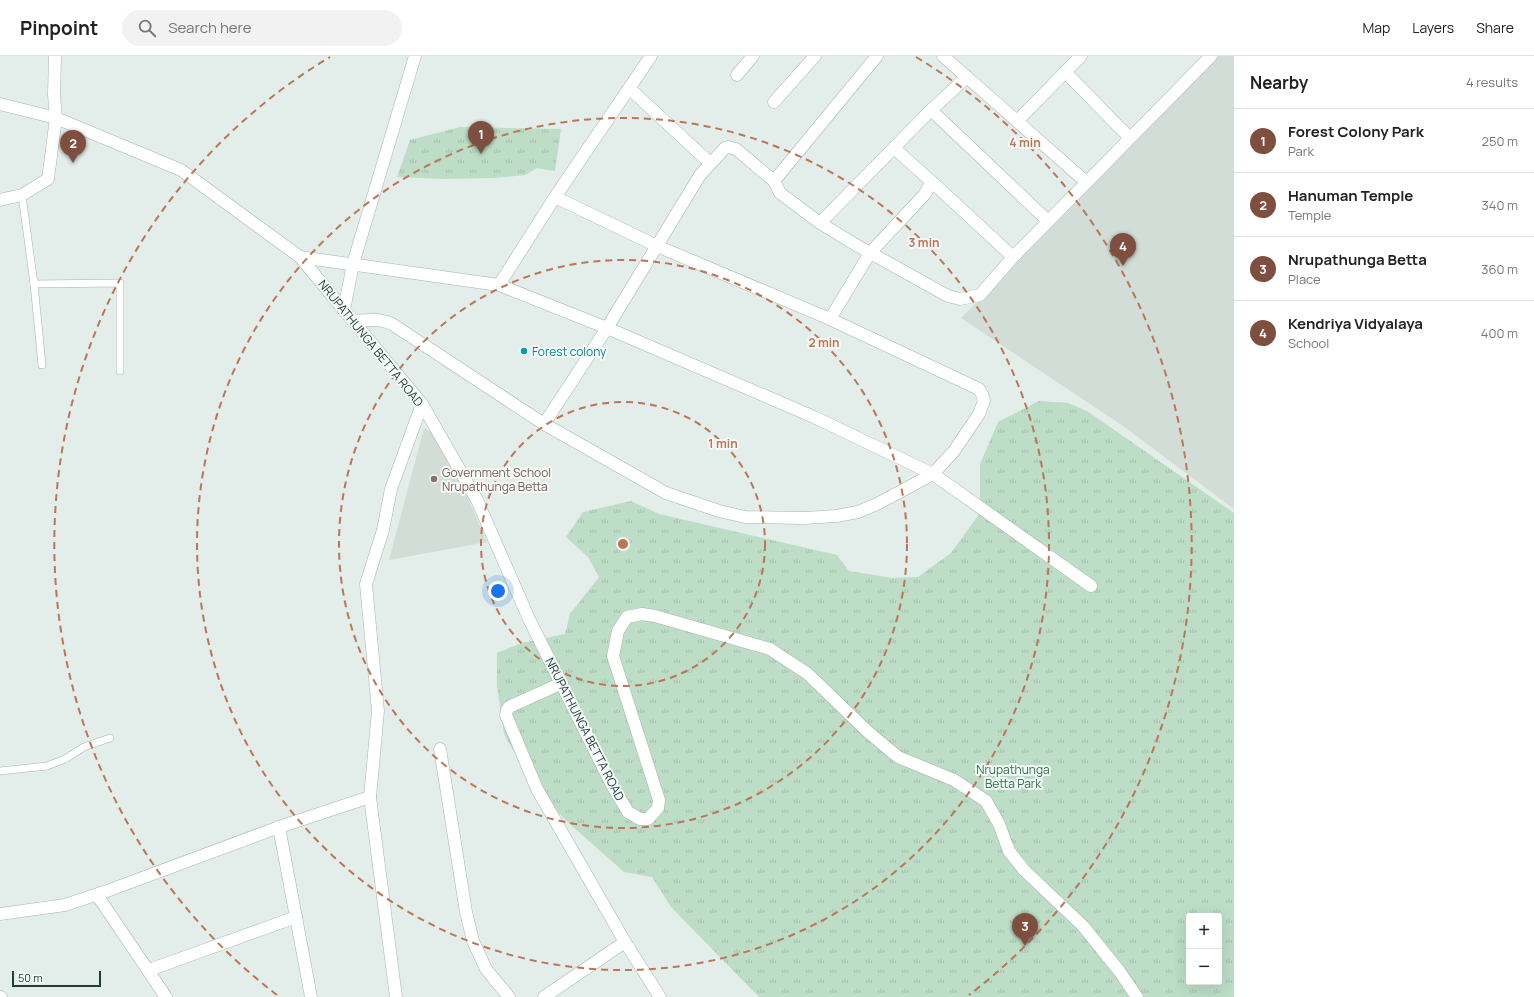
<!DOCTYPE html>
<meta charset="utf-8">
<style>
body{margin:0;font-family:Manrope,sans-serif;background:#f2f2f2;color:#222}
.controls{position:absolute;right:12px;bottom:12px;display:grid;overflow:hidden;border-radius:4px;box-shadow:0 4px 16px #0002}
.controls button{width:36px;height:36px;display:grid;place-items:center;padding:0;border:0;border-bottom:1px solid #e0e0e0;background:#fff;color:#222;font:20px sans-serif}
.scale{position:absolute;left:12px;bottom:10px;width:89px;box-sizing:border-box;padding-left:4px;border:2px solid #233e38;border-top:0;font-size:11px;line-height:14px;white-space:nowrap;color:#233e38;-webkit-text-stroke:3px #f4f9f7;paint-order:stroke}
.you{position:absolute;left:498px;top:535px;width:14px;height:14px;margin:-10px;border:3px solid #fff;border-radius:50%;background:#1a73e8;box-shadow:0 0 0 6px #1a73e833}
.badge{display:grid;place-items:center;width:26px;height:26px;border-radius:50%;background:#7e4f3e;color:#fff;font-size:13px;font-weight:700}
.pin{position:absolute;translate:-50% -33px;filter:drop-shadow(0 1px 2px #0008)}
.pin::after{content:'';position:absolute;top:21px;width:14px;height:12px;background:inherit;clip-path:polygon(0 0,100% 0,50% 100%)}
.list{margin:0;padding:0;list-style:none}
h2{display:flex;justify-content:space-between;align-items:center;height:52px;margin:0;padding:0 16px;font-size:17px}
h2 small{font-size:13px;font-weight:400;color:#767676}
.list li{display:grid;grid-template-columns:26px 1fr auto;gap:12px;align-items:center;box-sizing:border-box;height:64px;padding:0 16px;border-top:1px solid #e0e0e0}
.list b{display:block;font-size:15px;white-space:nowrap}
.list p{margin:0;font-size:13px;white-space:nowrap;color:#767676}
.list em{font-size:13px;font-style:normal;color:#767676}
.icon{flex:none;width:22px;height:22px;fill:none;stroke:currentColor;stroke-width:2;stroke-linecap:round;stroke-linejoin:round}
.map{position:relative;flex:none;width:1234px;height:941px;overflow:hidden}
header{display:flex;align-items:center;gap:24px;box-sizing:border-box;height:56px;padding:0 20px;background:#fff;border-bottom:1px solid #e0e0e0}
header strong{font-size:19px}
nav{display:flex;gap:22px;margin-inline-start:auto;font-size:14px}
.search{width:280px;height:36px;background:#f2f2f2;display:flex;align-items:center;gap:10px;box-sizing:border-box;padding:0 14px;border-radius:22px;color:#767676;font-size:15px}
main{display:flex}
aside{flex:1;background:#fff}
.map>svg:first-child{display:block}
.built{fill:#d2ddd8}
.park{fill:url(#park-tufts);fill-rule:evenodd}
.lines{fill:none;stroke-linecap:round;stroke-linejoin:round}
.lane-casing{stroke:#a6b5b0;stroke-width:8}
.street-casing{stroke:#a6b5b0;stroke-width:13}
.lane{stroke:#fff;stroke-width:7}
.street{stroke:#fff;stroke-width:12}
.ring{fill:none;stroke:#bc7556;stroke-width:2;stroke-dasharray:7 5}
.culture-dot{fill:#0f9aa8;stroke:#f4f9f7;stroke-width:1.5}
.education-dot{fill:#8d6e63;stroke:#f4f9f7;stroke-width:1.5}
.labels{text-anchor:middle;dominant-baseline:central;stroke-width:4;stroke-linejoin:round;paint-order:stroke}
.street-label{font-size:12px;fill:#233e38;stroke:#f4f9f7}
.culture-label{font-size:12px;fill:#0d838f;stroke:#f4f9f7;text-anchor:start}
.education-label{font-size:12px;fill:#785e54;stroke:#f4f9f7;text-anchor:start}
.park-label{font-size:12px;fill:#2e744b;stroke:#f4f9f7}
.centre{fill:#bc7556;stroke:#f4f9f7;stroke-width:2}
.ring-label{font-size:12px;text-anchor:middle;font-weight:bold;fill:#bc7556;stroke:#f4f9f7;stroke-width:4;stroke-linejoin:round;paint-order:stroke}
</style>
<header>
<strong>Pinpoint</strong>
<div class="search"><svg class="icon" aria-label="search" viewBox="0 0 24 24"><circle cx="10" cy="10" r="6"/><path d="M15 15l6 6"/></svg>Search here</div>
<nav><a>Map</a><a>Layers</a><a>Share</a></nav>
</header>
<main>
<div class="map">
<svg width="1234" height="941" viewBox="0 0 1234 941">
<defs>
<pattern id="park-tufts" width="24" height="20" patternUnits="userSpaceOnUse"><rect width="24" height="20" fill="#bdddc7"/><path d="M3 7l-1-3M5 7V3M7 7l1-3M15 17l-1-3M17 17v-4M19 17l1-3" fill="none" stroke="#a2bfac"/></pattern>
</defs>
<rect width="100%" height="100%" fill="#e3ede9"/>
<!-- built -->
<g class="built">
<polygon points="1219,0 1234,0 1234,453 1123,370 961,262 1065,158"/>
<polygon points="424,372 437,380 467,440 487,486 389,504"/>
</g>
<!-- park -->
<g class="park">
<polygon points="460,71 561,73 555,115 537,112 525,119 494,122 445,123 397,121 410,84"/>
<path d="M1039,345l29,2 19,8 147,102v484h-475l-88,-90 -19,-30 -28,-5 -52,-46 -37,-36 -31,-56 -7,-48v-33l25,-10 43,-9 5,-20 29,-37 -11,-20 -22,-20 17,-25 48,-11 28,13 178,41 12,16 43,7 26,-1 33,-24 29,-40v-49l18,-42zM1189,860h30v66h-30z"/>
</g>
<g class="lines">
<!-- lane casing -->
<g class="lane-casing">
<g id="lane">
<polyline points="22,139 34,228 42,309"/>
<polyline points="34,228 120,227 120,315"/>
<polyline points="0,715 47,710 65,703 84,691 110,682"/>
</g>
</g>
<!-- street casing -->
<g class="street-casing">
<g id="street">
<polyline points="55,0 54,39 56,62 181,114 300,201 422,348 477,444 529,563 612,729 628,756 640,763 648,763 658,752 659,744 613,600 618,575 627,561 642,558 655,560 770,593 808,618 867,675 898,701 954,724 986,745 999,768 1009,795 1024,814 1083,870 1120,916 1137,941"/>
<polyline points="943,0 1086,126"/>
<polyline points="1065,16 1130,82"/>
<polyline points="737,19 753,0"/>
<polyline points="630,33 710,107"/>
<polyline points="774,46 815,0"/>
<polyline points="0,48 56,62 48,123 22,139 0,144"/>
<polyline points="931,54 1048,165"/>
<polyline points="1017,65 1081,0"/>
<polyline points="894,92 932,126 1013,201"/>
<polyline points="774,125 877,0"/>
<polyline points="820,167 931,54 967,21"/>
<polyline points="300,201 499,229 555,141 651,0"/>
<polyline points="499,229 607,272 814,361 933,418 1091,530"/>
<polyline points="344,254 353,208 415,0"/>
<polyline points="830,263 870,197 924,139 932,126"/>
<path d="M353,265c15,-1 26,-3 39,3l152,100 122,69 53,18 26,6 60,1 31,-2 22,-4 21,-9 54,-29 21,-23 25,-37 5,-13 -2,-7 -3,-5 -149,-70 -173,-73 -102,-49"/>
<polyline points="544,368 607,272 700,119 725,92 728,91 736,93 774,125 780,137 820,167 856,189 948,240 960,243 980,239 1013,201 1211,0"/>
<polyline points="562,627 509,651 507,654 506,659 537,733 625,886 660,941"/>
<polyline points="440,693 466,856 473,885 486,913 509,941"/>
<polyline points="279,771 311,941"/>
<polyline points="97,839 166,941"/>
<polyline points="0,858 65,849 107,835 279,771 370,741"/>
<polyline points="149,914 296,861"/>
<polyline points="0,941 1,941"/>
<polyline points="396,941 370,741 378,655 366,528 383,474 391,433 422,348"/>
<polyline points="544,941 625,886"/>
</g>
</g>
<!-- lane -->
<use href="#lane" class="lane"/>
<!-- street -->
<use href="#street" class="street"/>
</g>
<!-- distance rings -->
<g class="ring">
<circle cx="623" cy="488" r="142"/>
<circle cx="623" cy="488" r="284"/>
<circle cx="623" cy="488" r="426"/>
<path d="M277 939A568 568 0 0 1 330 1M916 1A568 568 0 0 1 969 939"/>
</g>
<!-- markers -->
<circle class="culture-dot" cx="524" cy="295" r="4"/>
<circle class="education-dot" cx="434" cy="423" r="4"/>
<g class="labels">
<!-- street labels -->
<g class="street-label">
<text transform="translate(371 287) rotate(51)">NRUPATHUNGA BETTA ROAD</text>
<text transform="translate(585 673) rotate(63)">NRUPATHUNGA BETTA ROAD</text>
</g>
<!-- culture labels -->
<g class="culture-label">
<text x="532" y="295">Forest colony</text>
</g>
<!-- education labels -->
<g class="education-label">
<text x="442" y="416">Government School<tspan x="442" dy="14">Nrupathunga Betta</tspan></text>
</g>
<!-- park labels -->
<g class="park-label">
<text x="1013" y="713">Nrupathunga<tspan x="1013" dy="14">Betta Park</tspan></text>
</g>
</g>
<circle cx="623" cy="488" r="6" class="centre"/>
<g class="ring-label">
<text x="1025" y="91">4 min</text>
<text x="924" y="191">3 min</text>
<text x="824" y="291">2 min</text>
<text x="723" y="392">1 min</text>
</g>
</svg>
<div class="controls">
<button>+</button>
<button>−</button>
</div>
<div class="scale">50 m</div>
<div class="you"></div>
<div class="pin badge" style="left:481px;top:98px">1</div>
<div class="pin badge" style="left:73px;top:107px">2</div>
<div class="pin badge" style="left:1025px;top:890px">3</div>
<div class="pin badge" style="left:1123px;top:210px">4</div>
</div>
<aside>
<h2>Nearby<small>4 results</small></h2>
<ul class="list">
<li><span class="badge">1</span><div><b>Forest Colony Park</b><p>Park</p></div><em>250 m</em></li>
<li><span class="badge">2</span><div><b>Hanuman Temple</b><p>Temple</p></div><em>340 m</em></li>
<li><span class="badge">3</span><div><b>Nrupathunga Betta</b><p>Place</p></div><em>360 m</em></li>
<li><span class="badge">4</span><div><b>Kendriya Vidyalaya</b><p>School</p></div><em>400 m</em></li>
</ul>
</aside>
</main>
